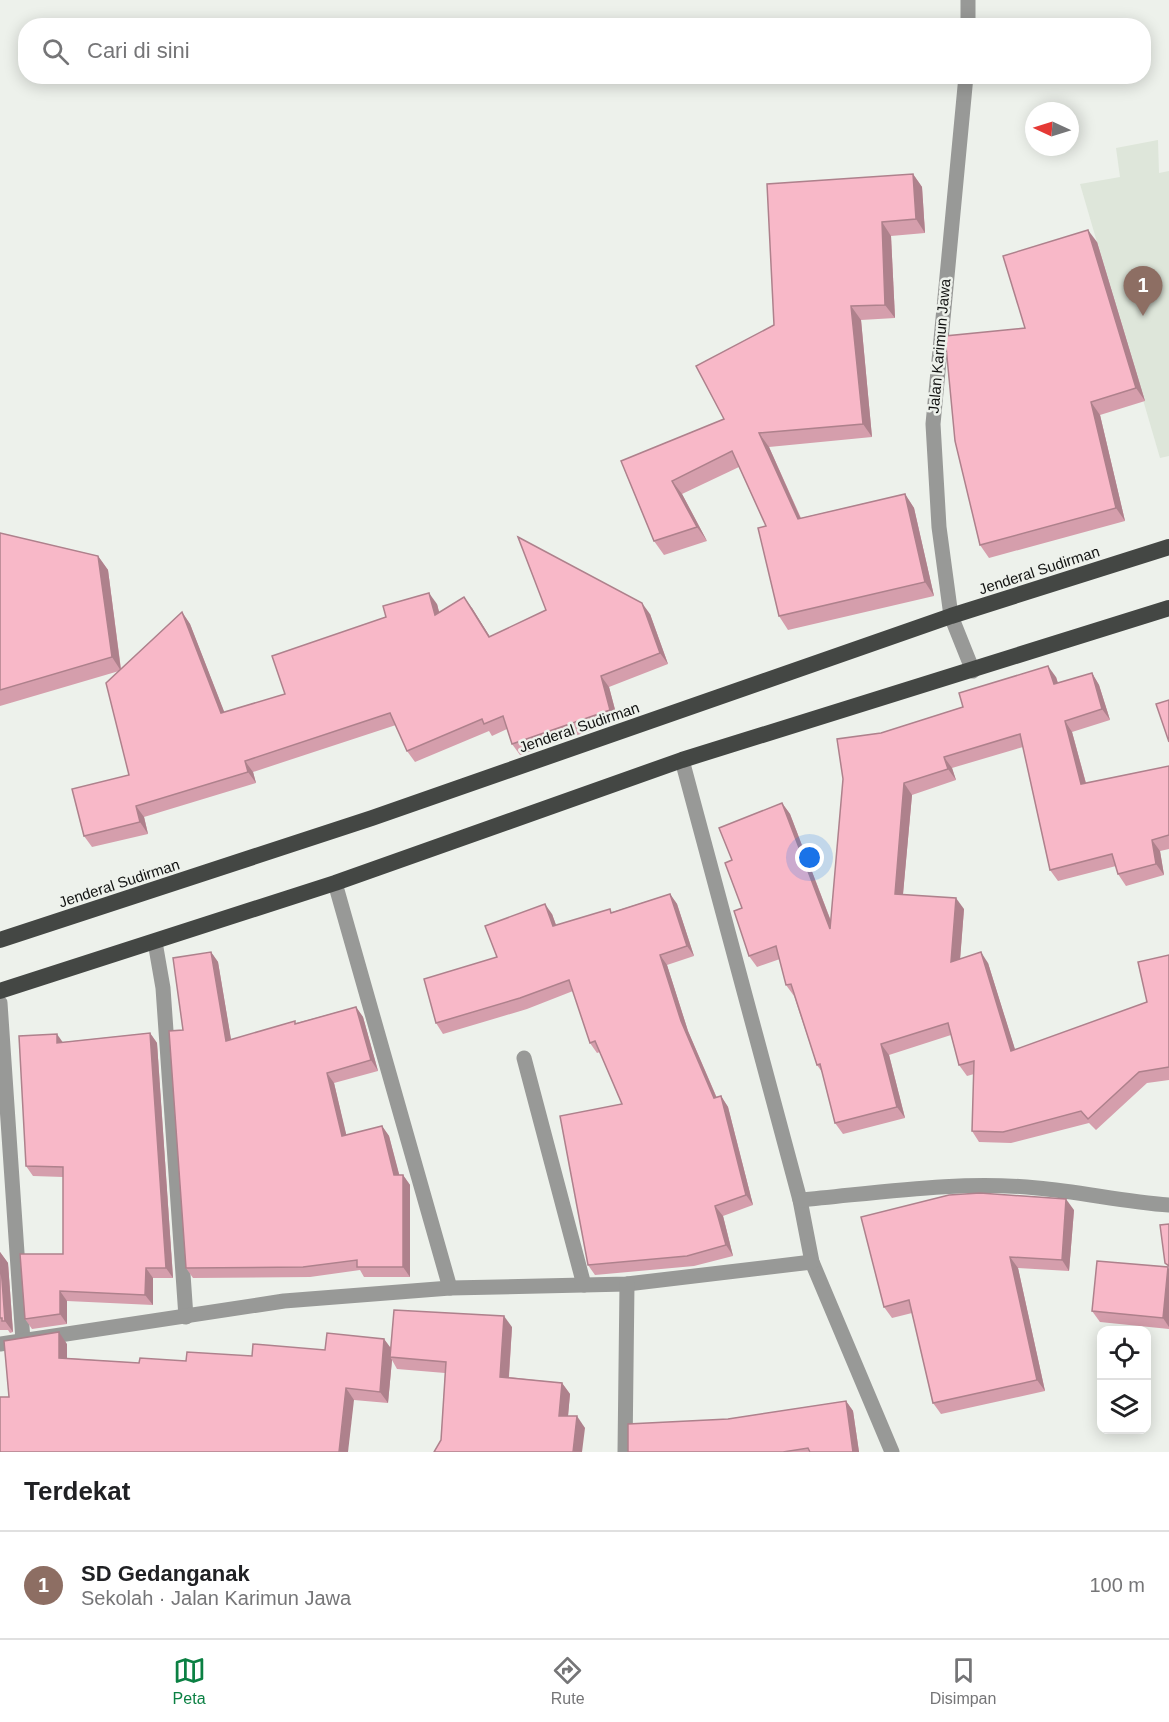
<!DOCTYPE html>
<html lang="id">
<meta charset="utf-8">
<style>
body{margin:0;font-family:Helvetica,sans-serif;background:#f2f2f2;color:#202124}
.controls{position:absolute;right:18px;bottom:18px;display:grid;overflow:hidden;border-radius:12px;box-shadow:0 3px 15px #0003}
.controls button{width:54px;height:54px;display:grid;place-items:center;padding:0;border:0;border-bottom:2px solid #e0e0e0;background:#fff;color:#202124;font:30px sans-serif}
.compass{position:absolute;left:1025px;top:102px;width:54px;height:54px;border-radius:50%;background:#fff;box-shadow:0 3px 15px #0003;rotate:274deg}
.you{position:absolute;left:810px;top:858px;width:21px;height:21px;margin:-15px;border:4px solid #fff;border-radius:50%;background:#1a73e8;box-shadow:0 0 0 9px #1a73e833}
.badge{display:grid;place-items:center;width:39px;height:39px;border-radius:50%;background:#0b8043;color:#fff;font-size:20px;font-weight:700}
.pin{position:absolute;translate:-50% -50px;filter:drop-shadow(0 2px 3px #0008)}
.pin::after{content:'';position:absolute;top:32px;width:21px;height:18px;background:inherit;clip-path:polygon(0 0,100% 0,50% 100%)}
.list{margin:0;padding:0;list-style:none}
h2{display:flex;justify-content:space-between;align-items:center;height:78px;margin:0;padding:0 24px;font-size:26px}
h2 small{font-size:20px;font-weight:400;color:#757577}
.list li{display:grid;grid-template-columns:39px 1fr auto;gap:18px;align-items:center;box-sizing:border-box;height:108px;padding:0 24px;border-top:2px solid #e0e0e0}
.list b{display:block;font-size:22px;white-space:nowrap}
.list p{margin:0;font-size:20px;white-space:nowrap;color:#757577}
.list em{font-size:20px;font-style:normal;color:#757577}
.icon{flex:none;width:33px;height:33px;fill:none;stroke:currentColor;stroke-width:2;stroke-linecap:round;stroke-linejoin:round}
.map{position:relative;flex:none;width:1169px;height:1452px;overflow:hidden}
.search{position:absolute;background:#fff;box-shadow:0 3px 15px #0003;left:18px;right:18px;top:18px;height:66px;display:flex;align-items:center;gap:15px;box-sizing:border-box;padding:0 21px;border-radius:24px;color:#757577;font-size:22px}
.sheet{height:186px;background:#fff}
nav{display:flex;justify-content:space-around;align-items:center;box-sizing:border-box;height:84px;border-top:2px solid #e0e0e0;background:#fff;font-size:16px;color:#757577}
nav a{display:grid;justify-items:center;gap:3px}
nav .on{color:#0b8043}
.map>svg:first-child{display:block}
.built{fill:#dee6da}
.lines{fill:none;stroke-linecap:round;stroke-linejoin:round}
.minor{stroke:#989997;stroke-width:15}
.tertiary{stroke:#989997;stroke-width:15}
.trunk{stroke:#444744;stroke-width:16}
.wall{fill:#d59eac}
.shaded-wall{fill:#ae818c}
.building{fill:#f8b8c8;stroke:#ae818c;stroke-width:1.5}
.labels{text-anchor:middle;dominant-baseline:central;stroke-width:5;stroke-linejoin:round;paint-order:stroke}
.street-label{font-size:15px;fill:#101110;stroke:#edf1eb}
</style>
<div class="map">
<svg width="1169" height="1452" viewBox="0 0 1169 1452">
<rect width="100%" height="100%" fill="#edf1eb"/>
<!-- built -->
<polygon class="built" points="1158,140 1159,173 1169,171 1169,456 1160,458 1080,184 1120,177 1116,148"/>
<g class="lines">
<!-- minor -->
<g class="minor">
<polyline points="682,760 800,1200 812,1262 892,1452"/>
<polyline points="335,883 450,1288"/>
<polyline points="155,942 163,988 186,1317"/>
<polyline points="0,1003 23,1341"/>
<polyline points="524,1058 584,1285"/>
<path d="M800,1200c78,-7 159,-20 237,-12 45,4 88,14 132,17"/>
<polyline points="0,1344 284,1301 450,1288 627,1284 812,1262"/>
<polyline points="625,1452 627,1284"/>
</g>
<!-- tertiary -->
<g class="tertiary">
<polyline points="968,26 968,0"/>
<polyline points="966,76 933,424 939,527 951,616 973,671"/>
</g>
<!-- trunk -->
<g class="trunk">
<polyline points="0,940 372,818 951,616 1169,547"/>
<polyline points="0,991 335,883 682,760 1169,608"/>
</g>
</g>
<!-- wall -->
<g class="wall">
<polygon points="913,174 922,187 925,233 891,236 895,318 861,320 872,437 769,447 801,518 905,494 914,508 934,596 788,630 779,616 766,526 739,467 682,494 707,541 664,555 654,541 621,461 724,419 774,325"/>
<polygon points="1097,242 1145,401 1100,415 1125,521 989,558 980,545 1025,328"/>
<polygon points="0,533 98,556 108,570 121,669 182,612 190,624 224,712 285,694 437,604 439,613 472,608 490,637 650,614 668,664 609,687 618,721 520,755 512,744 507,729 492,736 489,731 415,762 407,751 396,725 253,772 256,783 144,817 148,834 92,847 84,836 129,775 119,671 0,706"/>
<polygon points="1092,673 1099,685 1110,720 1072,732 1086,783 1169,766 1169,849 1160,851 1164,875 1126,886 1118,874 1116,866 1058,881 1050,870 1023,747 952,768 956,780 912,795 903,894 964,909 960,959 988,963 1015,1050 1147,1002 1169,955 1169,1080 1147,1083 1096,1130 1089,1123 1011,1143 979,1142 972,1131 974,1074 967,1076 959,1065 951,1035 889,1055 905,1118 843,1134 835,1123 822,1072 817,1065 794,996 786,985 780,959 757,967 749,956 742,908 732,860 782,803 790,814 831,921 881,733 1056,677 1058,683"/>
<polygon points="670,894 677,904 694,956 667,965 688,1031 717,1098 721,1096 728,1107 753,1205 723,1216 733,1256 694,1266 595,1275 588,1265 622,1104 600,1052 597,1053 590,1043 573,991 527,1009 443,1034 436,1023 497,957 552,914 556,925 612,912"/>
<polygon points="211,952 218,962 231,1040 296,1023 356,1007 363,1017 378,1071 334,1083 346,1135 382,1126 389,1136 399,1175 403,1175 410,1185 410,1277 364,1277 360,1270 310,1277 193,1278 186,1268 183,1030"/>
<polygon points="150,1033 157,1043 173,1278 153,1278 153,1305 67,1301 67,1324 32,1329 25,1319 63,1254 63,1177 33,1176 26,1166 63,1042"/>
<polygon points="1074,1210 1069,1271 1018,1268 1045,1391 941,1414 933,1403 912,1313 892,1318 884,1307"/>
<polygon points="0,1252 8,1263 13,1332 10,1333 8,1330 0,1330"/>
<polygon points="1169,1269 1169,1329 1100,1322 1092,1311"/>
<polygon points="512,1327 509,1377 562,1383 570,1394 568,1416 585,1428 441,1440 445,1373 397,1369 392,1360 388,1403 354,1400 9,1397 67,1344 67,1358 139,1363 186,1361 325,1350 384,1339 390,1347"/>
<polygon points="846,1401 853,1411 859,1452 628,1452 728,1419"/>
</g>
<!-- shaded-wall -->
<g class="shaded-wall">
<polygon points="913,174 922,187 925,233 916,219"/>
<polygon points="882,222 891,236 895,318 885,305"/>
<polygon points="1088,230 1097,242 1145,401 1136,388"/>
<polygon points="851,306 861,320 872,437 863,424"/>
<polygon points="1091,402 1100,415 1125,521 1116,508"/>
<polygon points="759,433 769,447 807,533 798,519"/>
<polygon points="672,481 682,494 707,541 697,527"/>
<polygon points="905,494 914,508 934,596 925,582"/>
<polygon points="98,556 108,570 121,671 112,657"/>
<polygon points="429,593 437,604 443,626 435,615"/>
<polygon points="464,597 472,608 497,648 489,637"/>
<polygon points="642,603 650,614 668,664 660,653"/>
<polygon points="182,612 190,624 229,724 221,713"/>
<polygon points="1048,666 1056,677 1062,696 1054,684"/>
<polygon points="1092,673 1099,685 1110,720 1102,709"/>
<polygon points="601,676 609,687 618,721 610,710"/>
<polygon points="1065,721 1072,732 1089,795 1081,784"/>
<polygon points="944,757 952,768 956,780 948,769"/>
<polygon points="245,761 253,772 256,783 248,772"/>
<polygon points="904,783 912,795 902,905 895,894"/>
<polygon points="782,803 790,814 838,940 830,929"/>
<polygon points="136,806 144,817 148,834 140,822"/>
<polygon points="1152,840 1160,851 1164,875 1156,864"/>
<polygon points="670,894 677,904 694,956 687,946"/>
<polygon points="956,898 964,909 959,973 951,962"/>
<polygon points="545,904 552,914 560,936 553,926"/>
<polygon points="211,952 218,962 233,1051 226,1041"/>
<polygon points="981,952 988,963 1019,1062 1011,1051"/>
<polygon points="660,955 667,965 688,1031 721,1108 714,1098 681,1021"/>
<polygon points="356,1007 363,1017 378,1071 371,1060"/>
<polygon points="150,1033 157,1043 173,1278 166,1268"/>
<polygon points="57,1034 64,1044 57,1043"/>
<polygon points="881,1044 889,1055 905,1118 897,1107"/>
<polygon points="327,1073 334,1083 349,1146 342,1136"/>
<polygon points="721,1096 728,1107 753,1205 746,1195"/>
<polygon points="382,1126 389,1136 402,1185 394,1175"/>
<polygon points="403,1175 410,1185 410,1277 403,1267"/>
<polygon points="1066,1199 1074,1210 1069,1271 1062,1260"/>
<polygon points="715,1206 723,1216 733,1256 726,1245"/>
<polygon points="0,1252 8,1263 13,1332 5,1321"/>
<polygon points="1010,1257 1018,1268 1045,1391 1037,1380"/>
<polygon points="1168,1267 1169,1269 1169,1327 1163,1318"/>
<polygon points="146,1268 153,1278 153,1305 145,1295"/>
<polygon points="60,1291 67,1301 67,1324 60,1314"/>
<polygon points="504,1316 512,1327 508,1388 500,1377"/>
<polygon points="59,1332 67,1344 67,1369 59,1358"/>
<polygon points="384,1339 392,1350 390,1357 392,1360 388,1403 380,1392"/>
<polygon points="562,1383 570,1394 567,1427 559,1416"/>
<polygon points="346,1388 354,1400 348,1452 339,1452"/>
<polygon points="846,1401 853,1411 859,1452 853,1452"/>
<polygon points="577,1416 585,1428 582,1452 573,1452"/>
</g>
<!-- building -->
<g class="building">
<polygon points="913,174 916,219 882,222 885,305 851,306 863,424 759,433 798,519 905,494 925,582 779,616 758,528 766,526 732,451 672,481 697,527 654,541 621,461 724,419 696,366 774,325 767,184"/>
<polygon points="1088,230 1136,388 1091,402 1116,508 980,545 955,441 945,336 1025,328 1003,256"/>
<polygon points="0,533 98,556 112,657 0,690"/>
<polygon points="518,537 642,603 660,653 601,676 610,710 512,744 503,716 484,724 482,719 407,751 390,713 245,761 248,772 136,806 140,822 84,836 72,789 129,775 106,683 182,612 221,713 285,694 272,656 386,617 383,606 429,593 435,615 464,597 489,637 546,610"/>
<polygon points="1048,666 1054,684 1092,673 1102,709 1065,721 1081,784 1169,766 1169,835 1152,840 1156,864 1118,874 1112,854 1050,870 1020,734 944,757 948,769 904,783 895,894 956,898 951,962 981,952 1011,1051 1147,1002 1138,962 1169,955 1169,1067 1139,1072 1088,1119 1081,1111 1003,1132 972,1131 974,1061 959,1065 948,1023 881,1044 897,1107 835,1123 820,1064 817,1065 791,984 786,985 776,946 749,956 734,911 742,908 725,863 732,860 719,828 782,803 830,929 843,779 837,739 881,733 963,707 959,693"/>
<polygon points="1169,700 1169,742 1156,704"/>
<polygon points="670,894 687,946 660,955 681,1021 714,1098 721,1096 746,1195 715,1206 726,1245 687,1256 588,1265 560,1116 622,1104 595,1041 590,1043 569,980 520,998 436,1023 424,979 497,957 485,926 545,904 553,926 610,909 611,913"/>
<polygon points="211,952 226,1041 295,1021 295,1024 356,1007 371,1060 327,1073 342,1136 382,1126 394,1175 403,1175 403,1267 357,1267 357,1260 303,1267 186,1268 169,1031 183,1030 173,958"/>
<polygon points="150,1033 166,1268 146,1268 145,1295 60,1291 60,1314 25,1319 20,1254 63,1254 63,1167 26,1166 19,1036 57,1034 57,1043"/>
<polygon points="980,1193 1066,1199 1062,1260 1010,1257 1037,1380 933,1403 909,1300 884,1307 861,1217 949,1195"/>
<polygon points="1169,1224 1169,1266 1165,1263 1160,1225"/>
<polygon points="0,1253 5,1321 2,1321 2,1318 0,1318"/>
<polygon points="1097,1261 1168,1267 1163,1318 1092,1311"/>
<polygon points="394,1310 504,1316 500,1377 562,1383 559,1416 577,1416 573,1452 434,1452 441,1440 446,1362 390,1357"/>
<polygon points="59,1332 59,1358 139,1363 140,1358 186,1361 187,1352 252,1356 253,1344 325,1350 327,1333 384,1339 380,1392 346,1388 339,1452 0,1452 0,1397 9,1397 4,1341"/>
<polygon points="846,1401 853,1452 810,1452 808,1448 783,1452 628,1452 628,1424 728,1419"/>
</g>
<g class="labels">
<!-- street labels -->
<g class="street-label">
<text transform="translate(939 346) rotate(-85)">Jalan Karimun Jawa</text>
<text transform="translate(1039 570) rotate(-18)">Jenderal Sudirman</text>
<text transform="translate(579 727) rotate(-19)">Jenderal Sudirman</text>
<text transform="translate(119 883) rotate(-18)">Jenderal Sudirman</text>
</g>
</g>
</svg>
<div class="controls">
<button><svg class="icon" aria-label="locate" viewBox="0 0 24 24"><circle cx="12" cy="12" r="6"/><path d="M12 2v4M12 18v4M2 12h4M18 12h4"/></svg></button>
<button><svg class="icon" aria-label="layers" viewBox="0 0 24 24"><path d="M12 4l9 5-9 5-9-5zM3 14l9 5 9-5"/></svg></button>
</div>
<svg class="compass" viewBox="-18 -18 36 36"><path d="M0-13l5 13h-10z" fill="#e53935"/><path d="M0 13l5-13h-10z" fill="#757577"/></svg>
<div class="you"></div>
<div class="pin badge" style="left:1143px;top:316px;background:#8d6e63">1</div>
<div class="search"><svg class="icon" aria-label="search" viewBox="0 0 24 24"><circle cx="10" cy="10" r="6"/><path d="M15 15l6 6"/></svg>Cari di sini</div>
</div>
<section class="sheet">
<h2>Terdekat<small></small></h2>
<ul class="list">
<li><span class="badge" style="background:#8d6e63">1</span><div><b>SD Gedanganak</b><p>Sekolah · Jalan Karimun Jawa</p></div><em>100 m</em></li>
</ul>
</section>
<nav>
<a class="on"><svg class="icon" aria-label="map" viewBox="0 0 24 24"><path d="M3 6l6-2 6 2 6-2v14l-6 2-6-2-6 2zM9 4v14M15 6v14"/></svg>Peta</a>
<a><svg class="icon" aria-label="directions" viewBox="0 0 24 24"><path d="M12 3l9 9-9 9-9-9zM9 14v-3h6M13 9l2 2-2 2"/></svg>Rute</a>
<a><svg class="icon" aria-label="saved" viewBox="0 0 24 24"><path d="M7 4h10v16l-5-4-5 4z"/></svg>Disimpan</a>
</nav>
